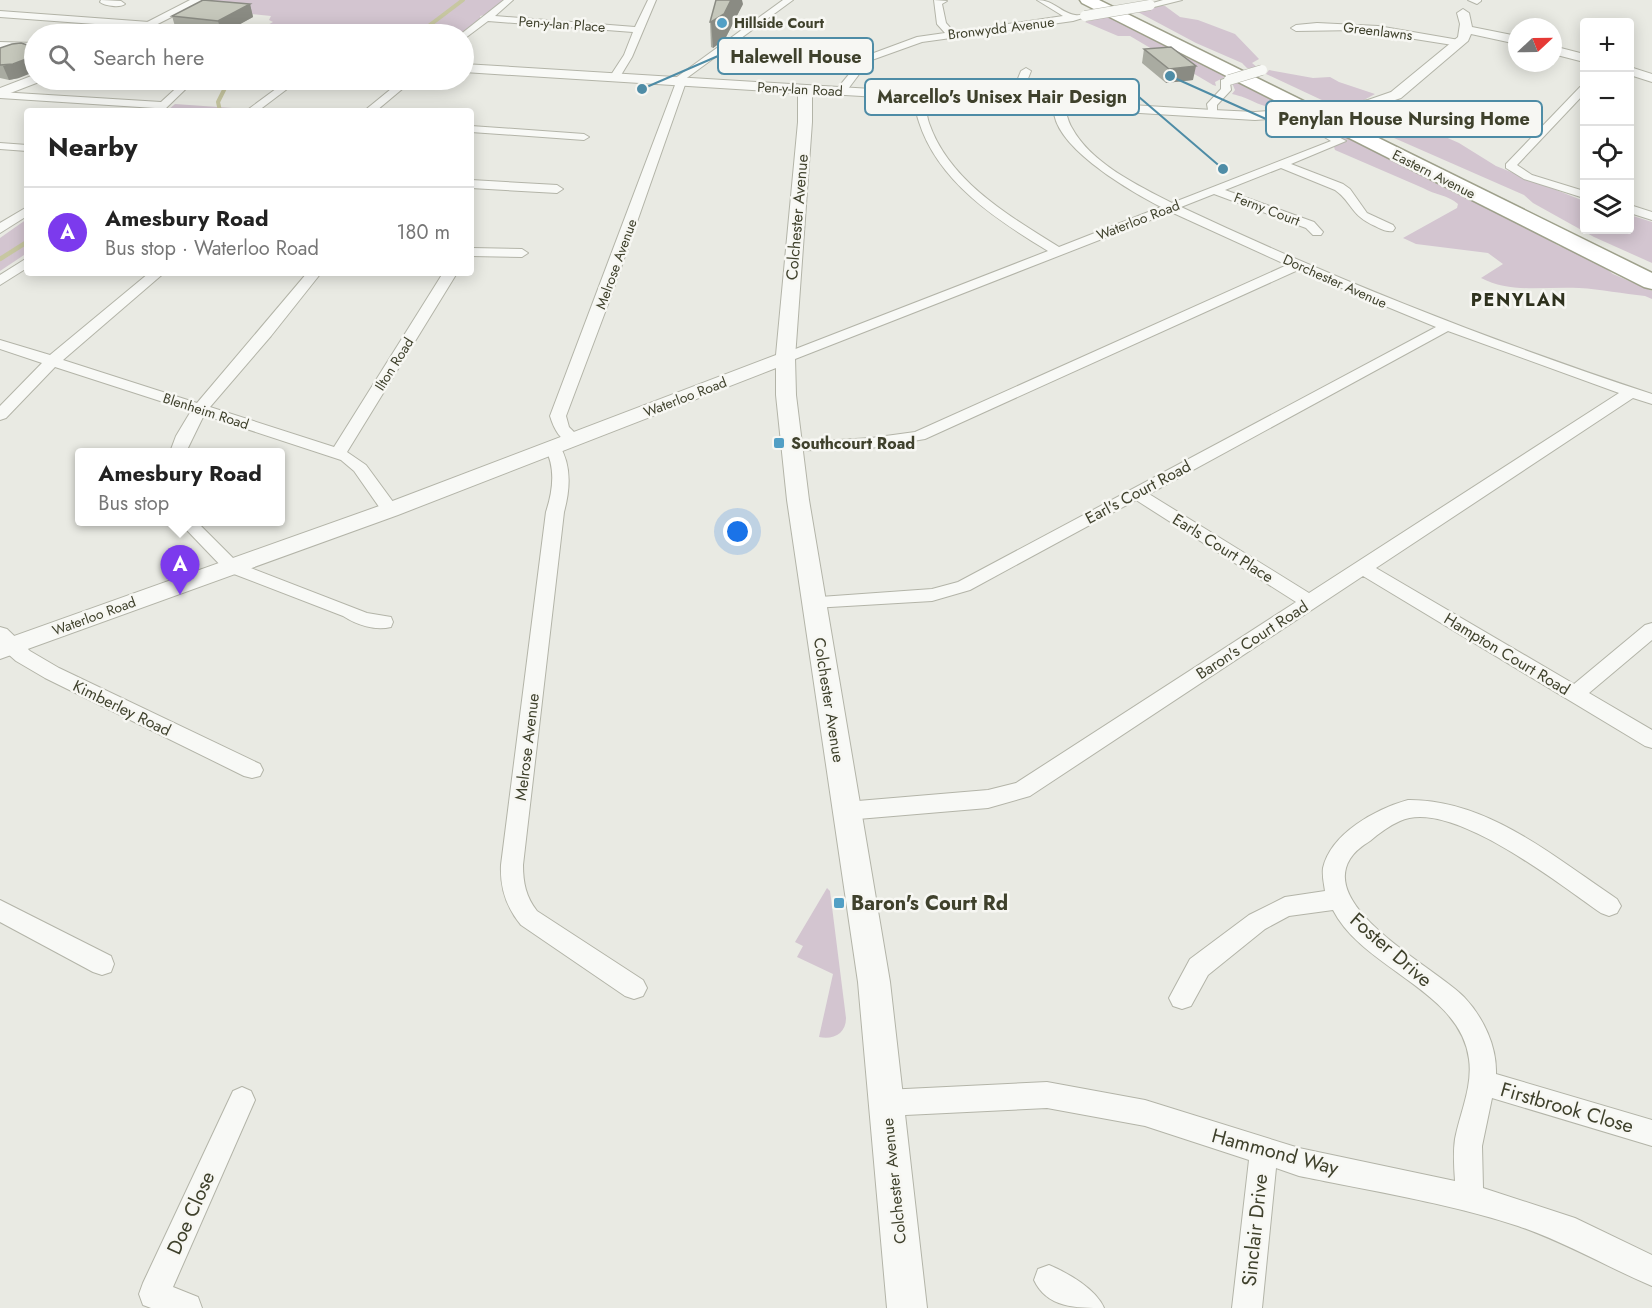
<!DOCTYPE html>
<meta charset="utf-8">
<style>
body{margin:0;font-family:Jost,sans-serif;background:#f6f6f6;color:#222}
.controls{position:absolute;right:18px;top:18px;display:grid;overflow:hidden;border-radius:6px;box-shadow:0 3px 15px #0003}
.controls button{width:54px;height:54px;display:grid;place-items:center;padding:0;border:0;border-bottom:2px solid #e0e0e0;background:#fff;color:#222;font:30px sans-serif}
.compass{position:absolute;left:1508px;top:18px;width:54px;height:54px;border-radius:50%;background:#fff;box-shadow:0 3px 15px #0003;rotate:68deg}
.you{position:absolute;left:738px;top:532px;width:21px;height:21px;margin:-15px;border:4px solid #fff;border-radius:50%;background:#1a73e8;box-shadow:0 0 0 9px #1a73e833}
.badge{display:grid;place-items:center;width:39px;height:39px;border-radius:50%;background:#7c3aed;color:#fff;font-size:20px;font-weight:700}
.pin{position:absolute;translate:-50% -50px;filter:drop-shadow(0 2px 3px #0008)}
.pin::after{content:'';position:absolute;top:32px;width:21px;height:18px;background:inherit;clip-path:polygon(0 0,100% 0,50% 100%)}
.popup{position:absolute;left:75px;top:448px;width:210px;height:78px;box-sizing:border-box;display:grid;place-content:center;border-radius:6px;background:#fff;filter:drop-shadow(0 2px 4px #0005);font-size:20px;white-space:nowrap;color:#767676}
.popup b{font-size:22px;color:#222}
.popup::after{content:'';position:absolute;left:50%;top:100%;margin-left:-12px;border:12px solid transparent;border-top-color:#fff}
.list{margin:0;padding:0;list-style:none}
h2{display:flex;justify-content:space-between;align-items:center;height:78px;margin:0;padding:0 24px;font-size:26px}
h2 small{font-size:20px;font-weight:400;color:#767676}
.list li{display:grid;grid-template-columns:39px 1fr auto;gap:18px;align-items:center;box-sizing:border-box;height:90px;padding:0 24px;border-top:2px solid #e0e0e0}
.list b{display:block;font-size:22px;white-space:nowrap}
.list p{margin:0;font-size:20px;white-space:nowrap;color:#767676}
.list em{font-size:20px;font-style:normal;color:#767676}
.icon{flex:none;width:33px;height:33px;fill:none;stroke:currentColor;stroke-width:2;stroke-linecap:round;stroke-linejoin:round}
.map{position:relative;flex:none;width:1652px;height:1308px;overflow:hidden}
.search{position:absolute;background:#fff;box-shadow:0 3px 15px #0003;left:24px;top:24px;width:450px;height:66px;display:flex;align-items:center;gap:15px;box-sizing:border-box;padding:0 21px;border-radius:33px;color:#767676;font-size:22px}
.panel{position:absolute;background:#fff;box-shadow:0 3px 15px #0003;left:24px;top:108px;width:450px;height:168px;border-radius:6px}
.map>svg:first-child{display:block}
.green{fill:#d3c5d0}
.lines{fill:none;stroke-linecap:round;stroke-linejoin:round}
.stream-far1{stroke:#c7c7a1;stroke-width:4}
.stream{stroke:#c7c7a1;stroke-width:4.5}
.minor-casing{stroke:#b3b4a8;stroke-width:2}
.tertiary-casing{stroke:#b3b4a8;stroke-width:2}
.trunk-casing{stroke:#9ea08b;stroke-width:3}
.minor{fill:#f8f9f6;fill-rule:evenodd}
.tertiary{fill:#f8f9f6;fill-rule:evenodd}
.trunk{fill:#fff;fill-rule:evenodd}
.minor-bridge-casing{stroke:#b3b4a8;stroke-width:11;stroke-linecap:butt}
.tertiary-bridge-casing{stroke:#b3b4a8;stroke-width:14;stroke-linecap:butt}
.minor-bridge{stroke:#f8f9f6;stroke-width:10}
.tertiary-bridge{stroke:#f8f9f6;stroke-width:13}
.wall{fill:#a9aba1}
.shaded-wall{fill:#8a8b83}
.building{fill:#c5c7bb;stroke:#8a8b83;stroke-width:1.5}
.poi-dot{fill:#529fc5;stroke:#f7f7f3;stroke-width:2}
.labels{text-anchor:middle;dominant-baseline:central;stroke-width:5;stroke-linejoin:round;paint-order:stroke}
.far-poi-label{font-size:14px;font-weight:bold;fill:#3f412c;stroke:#f7f7f3;text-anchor:start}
.far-street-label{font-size:14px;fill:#3f412c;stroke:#f7f7f3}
.street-label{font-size:16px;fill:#3f412c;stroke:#f7f7f3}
.poi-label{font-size:16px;font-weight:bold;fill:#3f412c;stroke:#f7f7f3;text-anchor:start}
.far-district-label{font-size:18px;font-weight:bold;letter-spacing:1.5px;fill:#2f321e;stroke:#f7f7f3}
.near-poi-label{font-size:20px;font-weight:bold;fill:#3f412c;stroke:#f7f7f3;text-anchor:start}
.near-street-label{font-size:20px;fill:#3f412c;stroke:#f7f7f3}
.leader{fill:none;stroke:#4e8ca6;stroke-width:2}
.callout-dot{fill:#4e8ca6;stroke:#f7f7f3;stroke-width:2}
.callout{fill:#f7f7f3;stroke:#4e8ca6;stroke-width:2}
.callout-label{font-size:18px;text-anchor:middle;font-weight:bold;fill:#3f412c}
</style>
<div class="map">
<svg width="1652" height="1308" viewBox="0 0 1652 1308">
<rect width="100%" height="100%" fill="#e9eae3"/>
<!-- green -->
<g class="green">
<polygon points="210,0 508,0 490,11 490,14 480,16 481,20 460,34 252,34 273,22 269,20 271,16 234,12"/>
<polygon points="1157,5 1165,6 1180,17 1198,20 1235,34 1259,59 1252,63 1258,68 1247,68 1242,63 1196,43 1136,11"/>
<polygon points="1104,17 1109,17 1227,76 1215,82 1216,86 1213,85 1130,36 1118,36 1085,22"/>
<polygon points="1269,70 1313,78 1330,77 1339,82 1375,94 1364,100 1326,102 1266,74"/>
<path d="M1237,82l48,25 -1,1c-25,1 -29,-9 -52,-14l3,-4 -3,-7z"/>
<polygon points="175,104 246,109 167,111"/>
<polygon points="1350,115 1423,127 1459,143 1496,166 1584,201 1584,230 1630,230 1630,215 1652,222 1652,263 1594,237 1533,203 1524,195 1353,120 1349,117"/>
<path d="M1311,121l5,3 -3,7 18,-3 119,60v2l77,37 32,19 12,3 29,15 13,10 39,17v8l-7,-3c-22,-2 -44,-7 -66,-8 -33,-2 -67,6 -98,-10l22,-14 -15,-11 -72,-9 -13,-6 54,-30 1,-4c-10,-9 -23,-9 -35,-16l-88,-38 -1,-3 3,-3 -3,-4 -29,-9 -28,-4 -12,-4z"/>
<polygon points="27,219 27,253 0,271 0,238"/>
<path d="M827,888l3,3 16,127c0,16 -13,22 -27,19l14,-63 -36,-17 6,-11 -8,-4z"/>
</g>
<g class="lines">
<!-- stream-far1 -->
<g class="stream-far1">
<polyline points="418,34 463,0"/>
<polyline points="220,111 218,102 229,80"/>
</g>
<!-- stream -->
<polyline class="stream" points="0,259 27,242"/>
<!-- minor casing -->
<g class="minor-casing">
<g id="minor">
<path d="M101,0l20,1 4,3c-5,4 -20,2 -25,-2z"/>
<polygon points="504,0 513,0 495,16 635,27 648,0 656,0 632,57 618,80 614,81 609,78 624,55 633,32 488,21 464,39 464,34 461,34"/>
<path d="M783,0h10l-109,80 2,2 -76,217 -44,117 3,11 13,13 -8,5c-14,-4 -20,-16 -24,-29l125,-331 -5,-3z"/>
<path d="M934,0l13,1 -5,3 4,19 8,9 109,-16 -26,-16c17,0 24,13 38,15 7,1 8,-3 14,1l-16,5 -151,21 -53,19 -24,32h-8v-4l26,-32 54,-20 28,-4 -8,-9z"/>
<polygon points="1163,0 1182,0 1150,8 1146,5"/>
<polygon points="1468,0 1481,0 1481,1 1477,4"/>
<polygon points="0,11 149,22 154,25 149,28 0,17"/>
<polygon points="1317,23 1378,26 1459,40 1464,43 1459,46 1358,30 1296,31 1291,28 1296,25"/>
<polygon points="1026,68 1031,71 1019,101 1010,103 1009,101 1021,71"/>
<polygon points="1229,77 1234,80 1230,83 1231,90 1217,105 1217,116 1209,116 1207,104 1221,89 1221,80"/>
<polygon points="185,80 195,80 163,111 152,111 155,108 0,98 0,92 161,102"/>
<polygon points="288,80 299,80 258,111 246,111"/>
<polygon points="402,80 413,80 376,111 364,111"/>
<polygon points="1584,86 1584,94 1517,165 1532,175 1584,191 1584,198 1524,179 1506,168 1506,164 1580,87"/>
<path d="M919,92l5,3c2,9 2,19 5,28 20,58 80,93 130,124l102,-40c-29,-15 -118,-65 -106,-105h8c3,8 4,18 9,26 19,35 65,57 100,75l159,-62 -20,-12 5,-3 4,1 26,14 -55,23 52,20 7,5 17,24 26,12 2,3 -2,3c-7,1 -12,-2 -18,-5 -25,-11 -22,-23 -40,-36l-54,-22 -56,22 89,32 9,10 -2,3h-8l-7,-7 -92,-34 -33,13c153,72 310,134 471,187v10l-19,-6 -257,170 198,116 71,-59 7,-2v17l-63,53 63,37v18l-7,-2 -282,-170 -333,220 -42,12 -142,12 -8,-3 -3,-6 3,-6 8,-3 142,-12 28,-7 280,-181 -160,-102 -166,90 -38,11 -119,7 -7,-2 -2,-4 2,-4 126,-9 26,-7 478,-255 -138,-57 -373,169 -54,9 -86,3 -2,-3 2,-3 6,-2 80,-5 44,-6 372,-167 -116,-53 -381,149h-10l-2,-3 2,-3 268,-104c-51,-31 -110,-69 -129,-129 -3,-8 -4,-18 -5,-27zM1448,331l171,62 -310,200 -160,-99z"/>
<polygon points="471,126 584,134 589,137 584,140 471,132"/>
<polygon points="0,143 27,145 27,151 0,149"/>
<polygon points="471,180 557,185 563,189 557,193 471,188"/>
<polygon points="1630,205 1652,212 1652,220 1630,213"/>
<polygon points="27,207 27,216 0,233 0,223"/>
<polygon points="471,248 522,249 528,253 522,257 471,256"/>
<polygon points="27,258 27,268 0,285 0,275"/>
<polygon points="149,273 164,273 63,360 197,403 307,273 321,273 271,336 210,407 334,447 443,273 457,273 347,452 366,465 399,510 396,514 384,514 354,471 341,460 204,415 186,452 170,452 176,436 191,411 55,367 6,418 0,420 0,406 42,363 0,349 0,340 50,355"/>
<path d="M553,443l6,2c13,20 11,45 5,67l-41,353c0,18 3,32 14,46l106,69 4,8 -4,8 -9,3 -9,-3 -104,-71c-15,-18 -21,-37 -20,-60l45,-353c7,-21 10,-44 -1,-64z"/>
<path d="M179,522h18l41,41 129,50 24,4 2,5 -2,5c-16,4 -34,-2 -48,-11l-117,-45z"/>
<polygon points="0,627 7,629 30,651 59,668 260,764 263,770 260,776 252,778 244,776 45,678 16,661 0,647"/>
<path d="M1408,800c79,-1 146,57 209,99l4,7 -4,7 -8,3 -8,-3c-41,-28 -151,-116 -201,-92 -11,5 -21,12 -30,20 -8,5 -15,10 -20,18 -31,50 86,109 114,138 19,20 33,49 32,77l156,46v26l-160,-48 -10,48 1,42 92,30 77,37v31c-45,-19 -87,-44 -134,-60 -71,-23 -146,-35 -219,-50l-23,-8 -14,140h-30l17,-148 -104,-34 -98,-18 -162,8 -10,-4 -3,-9 3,-9 10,-4 162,-8 98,18 154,48 156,33c-1,-14 -2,-28 0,-42 5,-26 18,-53 14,-80 -9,-69 -106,-90 -136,-149l-44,6 -24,13 -57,46 -17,31 -9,3 -9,-3 -4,-8 21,-39 59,-44 36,-18 40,-6c-1,-7 -3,-15 -2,-23 8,-35 53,-59 85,-68z"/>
<polygon points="0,900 111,956 114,964 111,972 102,975 93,972 0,922"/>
<polygon points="242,1087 251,1091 255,1100 173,1287 198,1297 202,1308 151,1308 143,1305 139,1294 143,1283 233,1091"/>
<path d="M1049,1265c19,8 47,24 55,43 -28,0 -57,0 -70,-28l4,-11z"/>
</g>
</g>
<!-- tertiary casing -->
<g class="tertiary-casing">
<g id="tertiary">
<polygon points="190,0 205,0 138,34 124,34"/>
<polygon points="1463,9 1469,13 1472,27 1517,36 1517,44 1471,34 1468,41 1401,98 1371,108 1339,112 1337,109 1339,106 1368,100 1391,92 1458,37 1460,24 1457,13"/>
<polygon points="0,42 34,43 34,51 0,50"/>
<polygon points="1553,46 1584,54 1584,62 1553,54"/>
<polygon points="464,64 1213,110 1255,112 1297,109 1304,113 1297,117 1255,120 812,93 812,122 795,358 796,395 809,500 890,982 927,1308 887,1308 858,982 787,500 776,395 776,368 398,515 0,659 0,641 382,505 776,355 798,122 798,93 464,72"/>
<polygon points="1630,67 1652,74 1652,82 1630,75"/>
<polygon points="34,75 34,80 40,80 39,82 0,97 0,88"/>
</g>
</g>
<!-- trunk casing -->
<g class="trunk-casing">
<polygon id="trunk" points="1080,0 1099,0 1652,273 1652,289 1644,287 1082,3"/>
</g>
<!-- minor -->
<use href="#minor" class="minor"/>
<!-- tertiary -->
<use href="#tertiary" class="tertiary"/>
<!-- trunk -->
<use href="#trunk" class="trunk"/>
<!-- minor-bridge casing -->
<g class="minor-bridge-casing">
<g id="minor-bridge">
<polyline points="1085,16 1150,5"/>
<polyline points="1229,80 1262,70"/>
</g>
</g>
<!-- tertiary-bridge casing -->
<g class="tertiary-bridge-casing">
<polyline id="tertiary-bridge" points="1297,113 1344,109"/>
</g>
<!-- minor-bridge -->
<use href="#minor-bridge" class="minor-bridge"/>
<!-- tertiary-bridge -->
<use href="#tertiary-bridge" class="tertiary-bridge"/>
</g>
<!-- wall -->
<g class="wall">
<polygon points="250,4 253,17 222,34 176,30 172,16"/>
<polygon points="743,4 725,39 713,48 711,47 710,22"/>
<polygon points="0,48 19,78 9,80 0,78"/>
<polygon points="1144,49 1193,80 1166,83 1142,63"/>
</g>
<!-- shaded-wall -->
<g class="shaded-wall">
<polygon points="731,0 742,0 743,4 725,39 713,48 711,22"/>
<polygon points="250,4 253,17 222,34 218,21"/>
<polygon points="34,56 34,72 19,78 9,80 3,66"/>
<polygon points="1196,66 1193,80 1166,83 1169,69"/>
</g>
<!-- building -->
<g class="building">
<polygon points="203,0 250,4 218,21 172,16"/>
<polygon points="716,0 731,0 724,14 711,22 710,22"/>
<polygon points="21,43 34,47 34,56 13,64 0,65 0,48 12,44"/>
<polygon points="1171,47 1196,66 1169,69 1144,49"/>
</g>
<!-- markers -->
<g class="poi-dot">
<circle cx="722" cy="23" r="6"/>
<rect x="773" y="437" width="12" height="12" rx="3"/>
<rect x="833" y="897" width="12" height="12" rx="3"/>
</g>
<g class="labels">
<!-- far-poi labels -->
<g class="far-poi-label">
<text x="734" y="23">Hillside Court</text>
</g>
<!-- far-street labels -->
<g class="far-street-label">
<text transform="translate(562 24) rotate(4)">Pen-y-lan Place</text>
<text transform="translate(1001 28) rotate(-7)">Bronwydd Avenue</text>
<text transform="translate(1378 31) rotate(7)">Greenlawns</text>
<text transform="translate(800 89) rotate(3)">Pen-y-lan Road</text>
<text transform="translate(1434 174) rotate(27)">Eastern Avenue</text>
<text transform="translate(1267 209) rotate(21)">Ferny Court</text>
<text transform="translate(1138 220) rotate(-21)">Waterloo Road</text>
<text transform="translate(616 264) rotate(-70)">Melrose Avenue</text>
<text transform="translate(1335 281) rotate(24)">Dorchester Avenue</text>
<text transform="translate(394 364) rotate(-58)">Ilton Road</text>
<text transform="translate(685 397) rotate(-21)">Waterloo Road</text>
<text transform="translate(206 411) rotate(18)">Blenheim Road</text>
<text transform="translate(94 616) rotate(-20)">Waterloo Road</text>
</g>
<!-- street labels -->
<g class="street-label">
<text transform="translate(797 217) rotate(-85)">Colchester Avenue</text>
<text transform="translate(1138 492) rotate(-28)">Earl's Court Road</text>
<text transform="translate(1223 548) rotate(32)">Earls Court Place</text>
<text transform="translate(1252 640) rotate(-33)">Baron's Court Road</text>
<text transform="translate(1507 654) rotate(31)">Hampton Court Road</text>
<text transform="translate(829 700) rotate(81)">Colchester Avenue</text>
<text transform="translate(122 708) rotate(26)">Kimberley Road</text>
<text transform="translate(527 747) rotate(-83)">Melrose Avenue</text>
<text transform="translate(894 1181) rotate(-96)">Colchester Avenue</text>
</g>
<!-- poi labels -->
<g class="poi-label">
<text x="791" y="443">Southcourt Road</text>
</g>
<!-- far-district labels -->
<g class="far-district-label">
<text x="1519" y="300">PENYLAN</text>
</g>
<!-- near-poi labels -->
<g class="near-poi-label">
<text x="851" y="903">Baron's Court Rd</text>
</g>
<!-- near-street labels -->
<g class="near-street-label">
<text transform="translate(1391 950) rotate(41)">Foster Drive</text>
<text transform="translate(1567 1108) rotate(16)">Firstbrook Close</text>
<text transform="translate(1275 1152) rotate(15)">Hammond Way</text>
<text transform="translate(191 1213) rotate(-66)">Doe Close</text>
<text transform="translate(1255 1230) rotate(-84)">Sinclair Drive</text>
</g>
</g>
<!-- callouts -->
<path class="leader" d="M642 89L718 56M1223 169L1139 97M1170 76L1266 119"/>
<g class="callout-dot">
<circle cx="642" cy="89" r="6"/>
<circle cx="1223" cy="169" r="6"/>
<circle cx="1170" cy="76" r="6"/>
</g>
<g class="callout">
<rect x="718" y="38" width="155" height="36" rx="6"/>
<rect x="865" y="79" width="274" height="36" rx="6"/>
<rect x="1266" y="101" width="276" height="36" rx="6"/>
</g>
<g class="callout-label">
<text x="796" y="63">Halewell House</text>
<text x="1002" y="103">Marcello's Unisex Hair Design</text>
<text x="1404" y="125">Penylan House Nursing Home</text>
</g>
</svg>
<div class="controls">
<button>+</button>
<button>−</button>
<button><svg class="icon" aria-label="locate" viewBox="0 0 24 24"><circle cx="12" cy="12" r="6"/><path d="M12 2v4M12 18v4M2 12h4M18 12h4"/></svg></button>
<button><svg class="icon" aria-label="layers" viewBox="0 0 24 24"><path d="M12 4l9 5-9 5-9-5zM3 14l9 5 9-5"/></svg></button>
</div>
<svg class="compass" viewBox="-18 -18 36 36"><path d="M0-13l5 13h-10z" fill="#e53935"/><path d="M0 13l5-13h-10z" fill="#767676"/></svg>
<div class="you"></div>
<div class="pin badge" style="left:180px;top:595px">A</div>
<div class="popup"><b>Amesbury Road</b>Bus stop</div>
<div class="search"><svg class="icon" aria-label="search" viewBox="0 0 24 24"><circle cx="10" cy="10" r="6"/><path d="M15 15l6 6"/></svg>Search here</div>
<section class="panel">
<h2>Nearby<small></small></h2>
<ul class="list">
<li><span class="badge">A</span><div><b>Amesbury Road</b><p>Bus stop · Waterloo Road</p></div><em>180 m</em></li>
</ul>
</section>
</div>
